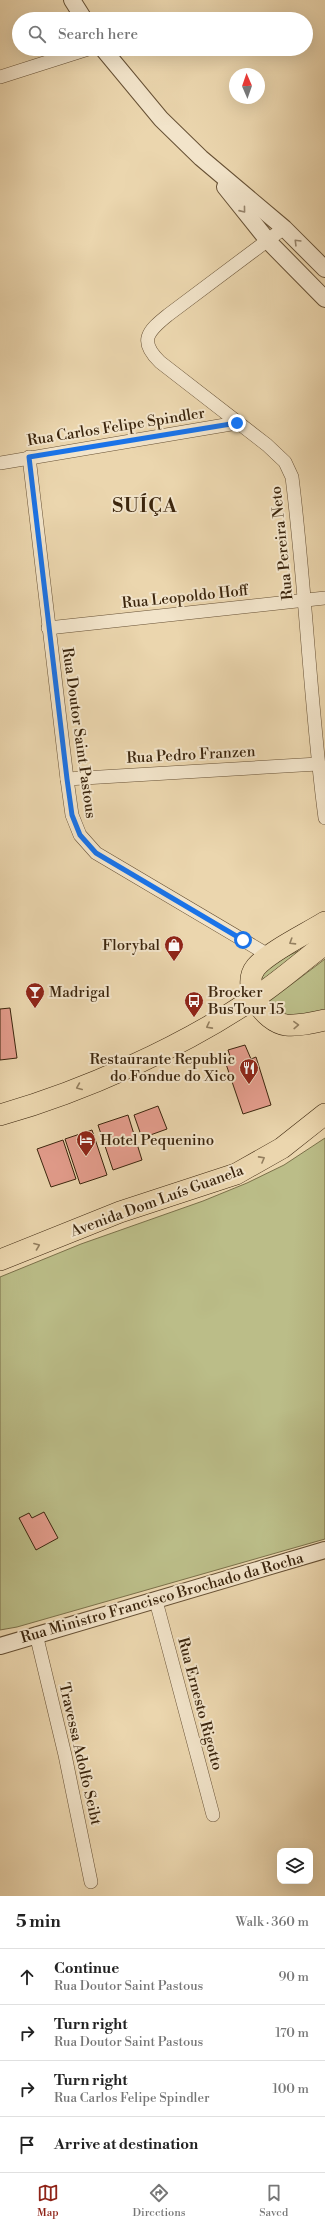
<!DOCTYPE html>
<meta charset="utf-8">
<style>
body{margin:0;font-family:"Libre Bodoni",serif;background:#f2f2f2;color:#222}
.controls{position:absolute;right:12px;bottom:12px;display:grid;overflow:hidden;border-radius:8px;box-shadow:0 4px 16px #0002}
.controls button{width:36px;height:36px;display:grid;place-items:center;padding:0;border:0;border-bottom:1px solid #e0e0e0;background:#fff;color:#222;font:20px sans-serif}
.compass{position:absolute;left:229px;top:68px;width:36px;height:36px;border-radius:50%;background:#fff;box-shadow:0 4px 16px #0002;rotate:358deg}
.stop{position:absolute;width:12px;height:12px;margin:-9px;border:3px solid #1a73e8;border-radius:50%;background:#fff}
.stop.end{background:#1a73e8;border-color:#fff;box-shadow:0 1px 4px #0008}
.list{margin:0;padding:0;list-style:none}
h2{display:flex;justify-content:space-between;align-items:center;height:52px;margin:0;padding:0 16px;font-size:17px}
h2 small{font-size:13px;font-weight:400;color:#767676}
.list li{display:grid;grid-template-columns:26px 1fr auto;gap:12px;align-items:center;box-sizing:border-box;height:56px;padding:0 16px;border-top:1px solid #e0e0e0}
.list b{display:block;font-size:15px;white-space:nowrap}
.list p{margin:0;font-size:13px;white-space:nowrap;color:#767676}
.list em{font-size:13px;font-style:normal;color:#767676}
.icon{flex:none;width:22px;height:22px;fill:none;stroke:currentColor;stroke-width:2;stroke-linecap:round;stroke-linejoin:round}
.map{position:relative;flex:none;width:325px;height:1896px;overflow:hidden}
.search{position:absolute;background:#fff;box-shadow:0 4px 16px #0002;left:12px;right:12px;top:12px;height:44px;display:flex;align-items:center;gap:10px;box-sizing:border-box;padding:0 14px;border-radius:22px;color:#767676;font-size:15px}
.sheet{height:276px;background:#fff}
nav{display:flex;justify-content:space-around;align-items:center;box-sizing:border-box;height:56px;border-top:1px solid #e0e0e0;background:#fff;font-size:11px;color:#767676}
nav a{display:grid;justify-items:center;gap:2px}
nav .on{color:#8f2418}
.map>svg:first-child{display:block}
.green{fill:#bbbd88;stroke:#7b714a}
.building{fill:#e49d8d;stroke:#3b250d}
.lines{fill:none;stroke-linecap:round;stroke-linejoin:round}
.minor-casing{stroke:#675135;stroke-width:14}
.tertiary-casing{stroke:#675135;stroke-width:18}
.primary-casing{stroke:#3b250d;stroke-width:22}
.minor{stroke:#f2e4ca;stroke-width:13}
.tertiary{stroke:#f2e4ca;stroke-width:16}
.primary{stroke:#ebd6ae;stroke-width:21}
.oneway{stroke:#96846c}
.oneway2{stroke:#937e5e}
.route{stroke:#1a73e8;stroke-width:5}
.labels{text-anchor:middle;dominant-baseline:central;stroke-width:4;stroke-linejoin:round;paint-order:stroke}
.street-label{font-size:15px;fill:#3b250d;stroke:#f2e4ca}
.poi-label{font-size:15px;fill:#3b250d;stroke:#f2e4ca;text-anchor:start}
.district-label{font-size:19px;font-weight:bold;letter-spacing:1px;fill:#3b250d;stroke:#f2e4ca}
</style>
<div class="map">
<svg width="325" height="1896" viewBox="0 0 325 1896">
<rect width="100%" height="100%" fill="#ebd6ae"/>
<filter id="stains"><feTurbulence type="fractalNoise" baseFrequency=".005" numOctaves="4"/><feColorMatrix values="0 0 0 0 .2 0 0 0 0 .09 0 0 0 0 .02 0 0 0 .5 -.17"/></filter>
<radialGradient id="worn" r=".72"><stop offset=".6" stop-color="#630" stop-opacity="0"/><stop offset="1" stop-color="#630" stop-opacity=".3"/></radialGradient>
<!-- green -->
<g class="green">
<path d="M308,947l-47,36c0,-18 33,-30 47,-36z"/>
<path d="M325,959v52c-28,4 -35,11 -58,-8z"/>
<polygon points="325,1138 325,1539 17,1627 0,1630 0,1277 81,1244 203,1201 247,1183 284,1165"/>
</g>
<!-- building -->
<g class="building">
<polygon points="10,1008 17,1058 0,1060 0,1009"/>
<polygon points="245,1045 251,1059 256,1057 271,1105 243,1114 226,1064 230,1056 228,1050"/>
<polygon points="158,1106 167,1129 142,1138 134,1115"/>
<polygon points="128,1115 142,1160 113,1170 98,1125"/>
<polygon points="92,1130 107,1175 80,1184 65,1139"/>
<polygon points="63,1140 76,1179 51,1187 37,1149"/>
<polygon points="44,1512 58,1538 36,1550 19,1518 29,1513 32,1518"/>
</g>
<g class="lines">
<!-- minor casing -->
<g class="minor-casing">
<g id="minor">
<polyline points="0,77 88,49"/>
<path d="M284,228l-116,87c-20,16 -30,26 -8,47l107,83 18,17 7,15c14,113 18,228 33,341"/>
<polyline points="29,457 67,779 72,815 80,835 96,853 270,956"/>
<polyline points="0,463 237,423"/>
<polyline points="48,628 325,598"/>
<polyline points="67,779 318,764"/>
<polyline points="156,1601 213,1815"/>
<polyline points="36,1634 65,1755 91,1882"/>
</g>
</g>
<!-- tertiary casing -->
<g class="tertiary-casing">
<g id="tertiary">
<polyline points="72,0 84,19"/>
<polyline points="103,49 161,119 201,158 284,228 325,269"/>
<polyline points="225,187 269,242 325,299"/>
<polyline points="0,1646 325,1550"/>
</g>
</g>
<!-- primary casing -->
<g class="primary-casing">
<g id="primary">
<path d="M325,922c-19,12 -55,29 -69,45 -16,19 8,55 30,58 13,1 26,-2 39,-5"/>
<path d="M0,1115c84,-24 180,-67 253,-116 25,-16 48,-37 72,-55"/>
<polyline points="0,1260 120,1212 236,1174 282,1148 325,1114"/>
</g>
</g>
<!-- minor -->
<use href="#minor" class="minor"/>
<!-- tertiary -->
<use href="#tertiary" class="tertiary"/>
<!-- primary -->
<use href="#primary" class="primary"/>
</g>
<!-- one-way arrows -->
<defs><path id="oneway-chevron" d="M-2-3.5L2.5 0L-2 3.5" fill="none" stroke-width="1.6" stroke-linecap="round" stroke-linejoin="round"/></defs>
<g class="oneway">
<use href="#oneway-chevron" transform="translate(243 210) rotate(51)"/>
<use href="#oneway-chevron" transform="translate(297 242) rotate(-135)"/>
</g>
<g class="oneway2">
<use href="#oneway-chevron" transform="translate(292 942) rotate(148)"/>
<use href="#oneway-chevron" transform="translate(296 1025) rotate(-2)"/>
<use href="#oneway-chevron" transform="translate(209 1026) rotate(152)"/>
<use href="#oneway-chevron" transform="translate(79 1087) rotate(157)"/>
<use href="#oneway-chevron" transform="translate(262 1159) rotate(-29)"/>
<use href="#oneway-chevron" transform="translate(37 1246) rotate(-21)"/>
</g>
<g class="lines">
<!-- route -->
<polyline class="route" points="237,423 29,457 67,779 72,815 80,835 96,853 243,940"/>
</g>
<!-- icons -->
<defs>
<g id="shop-pin" transform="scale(1)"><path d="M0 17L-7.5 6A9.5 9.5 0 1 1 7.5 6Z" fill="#8f2418" stroke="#f2e4ca"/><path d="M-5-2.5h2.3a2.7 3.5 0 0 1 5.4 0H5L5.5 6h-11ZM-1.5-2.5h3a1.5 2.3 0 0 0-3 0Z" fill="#fff"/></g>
<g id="bar-pin" transform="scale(1)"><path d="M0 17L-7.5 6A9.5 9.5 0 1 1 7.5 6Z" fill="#8f2418" stroke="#f2e4ca"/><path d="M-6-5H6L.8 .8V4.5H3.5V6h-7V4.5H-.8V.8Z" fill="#fff"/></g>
<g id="bus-pin" transform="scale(1)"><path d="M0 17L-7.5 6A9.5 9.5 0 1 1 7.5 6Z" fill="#8f2418" stroke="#f2e4ca"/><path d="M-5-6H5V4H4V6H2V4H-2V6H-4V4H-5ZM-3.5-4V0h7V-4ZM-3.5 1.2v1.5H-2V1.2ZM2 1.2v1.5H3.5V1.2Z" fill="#fff"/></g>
<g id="restaurant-pin" transform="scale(1)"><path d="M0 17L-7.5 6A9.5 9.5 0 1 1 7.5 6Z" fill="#8f2418" stroke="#f2e4ca"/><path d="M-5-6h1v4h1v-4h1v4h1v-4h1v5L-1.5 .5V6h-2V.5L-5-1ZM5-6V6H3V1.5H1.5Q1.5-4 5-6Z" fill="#fff"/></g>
<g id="hotel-pin" transform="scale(1)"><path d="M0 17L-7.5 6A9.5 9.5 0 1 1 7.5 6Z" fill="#8f2418" stroke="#f2e4ca"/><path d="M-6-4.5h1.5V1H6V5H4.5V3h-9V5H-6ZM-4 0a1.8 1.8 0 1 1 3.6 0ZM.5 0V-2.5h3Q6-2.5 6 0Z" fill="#fff"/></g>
</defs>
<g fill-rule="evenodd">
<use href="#shop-pin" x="174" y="945"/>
<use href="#bar-pin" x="35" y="992"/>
<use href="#bus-pin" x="194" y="1001"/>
<use href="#restaurant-pin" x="249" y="1068"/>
<use href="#hotel-pin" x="86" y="1140"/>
</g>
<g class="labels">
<!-- street labels -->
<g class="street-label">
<text transform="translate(116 427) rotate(-9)">Rua Carlos Felipe Spindler</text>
<text transform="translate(282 543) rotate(-96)">Rua Pereira Neto</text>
<text transform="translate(185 597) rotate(-6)">Rua Leopoldo Hoff</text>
<text transform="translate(79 733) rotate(82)">Rua Doutor Saint Pastous</text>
<text transform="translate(191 755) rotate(-3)">Rua Pedro Franzen</text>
<text transform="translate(157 1201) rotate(-20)">Avenida Dom Luís Guanela</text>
<text transform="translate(162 1598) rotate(-16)">Rua Ministro Francisco Brochado da Rocha</text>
<text transform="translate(200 1704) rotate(75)">Rua Ernesto Rigotto</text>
<text transform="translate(80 1754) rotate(77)">Travessa Adolfo Seibt</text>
</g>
<!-- poi labels -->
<g class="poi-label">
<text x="160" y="945" text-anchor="end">Florybal</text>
<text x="49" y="992">Madrigal</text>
<text x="208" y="992">Brocker<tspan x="208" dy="17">BusTour 15</tspan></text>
<text x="235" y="1059" text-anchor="end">Restaurante Republic<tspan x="235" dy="17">do Fondue do Xico</tspan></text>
<text x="100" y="1140">Hotel Pequenino</text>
</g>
<!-- district labels -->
<g class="district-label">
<text x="145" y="506">SUÍÇA</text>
</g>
</g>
<rect width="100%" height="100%" filter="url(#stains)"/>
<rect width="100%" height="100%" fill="url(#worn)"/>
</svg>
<div class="controls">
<button><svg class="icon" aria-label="layers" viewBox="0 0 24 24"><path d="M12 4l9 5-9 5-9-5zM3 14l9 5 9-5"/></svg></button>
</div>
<svg class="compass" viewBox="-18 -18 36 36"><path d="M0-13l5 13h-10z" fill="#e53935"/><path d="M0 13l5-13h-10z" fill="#767676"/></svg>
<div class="stop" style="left:243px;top:940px"></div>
<div class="stop end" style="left:237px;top:423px"></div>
<div class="search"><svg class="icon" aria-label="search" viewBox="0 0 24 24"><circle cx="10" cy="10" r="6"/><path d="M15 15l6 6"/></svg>Search here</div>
</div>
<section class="sheet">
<h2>5 min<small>Walk · 360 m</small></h2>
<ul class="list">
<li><svg class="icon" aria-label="ahead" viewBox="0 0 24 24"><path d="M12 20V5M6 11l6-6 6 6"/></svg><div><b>Continue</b><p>Rua Doutor Saint Pastous</p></div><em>90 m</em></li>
<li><svg class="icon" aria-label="right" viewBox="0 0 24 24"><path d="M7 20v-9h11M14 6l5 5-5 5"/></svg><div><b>Turn right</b><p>Rua Doutor Saint Pastous</p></div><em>170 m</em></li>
<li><svg class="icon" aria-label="right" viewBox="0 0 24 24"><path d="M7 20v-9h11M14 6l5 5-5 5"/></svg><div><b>Turn right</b><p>Rua Carlos Felipe Spindler</p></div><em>100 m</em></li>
<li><svg class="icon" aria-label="arrive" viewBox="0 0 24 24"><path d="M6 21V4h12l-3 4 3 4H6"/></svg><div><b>Arrive at destination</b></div></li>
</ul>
</section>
<nav>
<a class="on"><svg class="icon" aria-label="map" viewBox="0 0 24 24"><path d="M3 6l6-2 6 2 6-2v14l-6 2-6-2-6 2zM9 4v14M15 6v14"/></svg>Map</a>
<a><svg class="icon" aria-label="directions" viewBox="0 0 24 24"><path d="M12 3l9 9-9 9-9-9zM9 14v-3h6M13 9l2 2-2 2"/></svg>Directions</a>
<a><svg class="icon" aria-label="saved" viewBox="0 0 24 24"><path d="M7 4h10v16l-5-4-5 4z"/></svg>Saved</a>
</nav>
